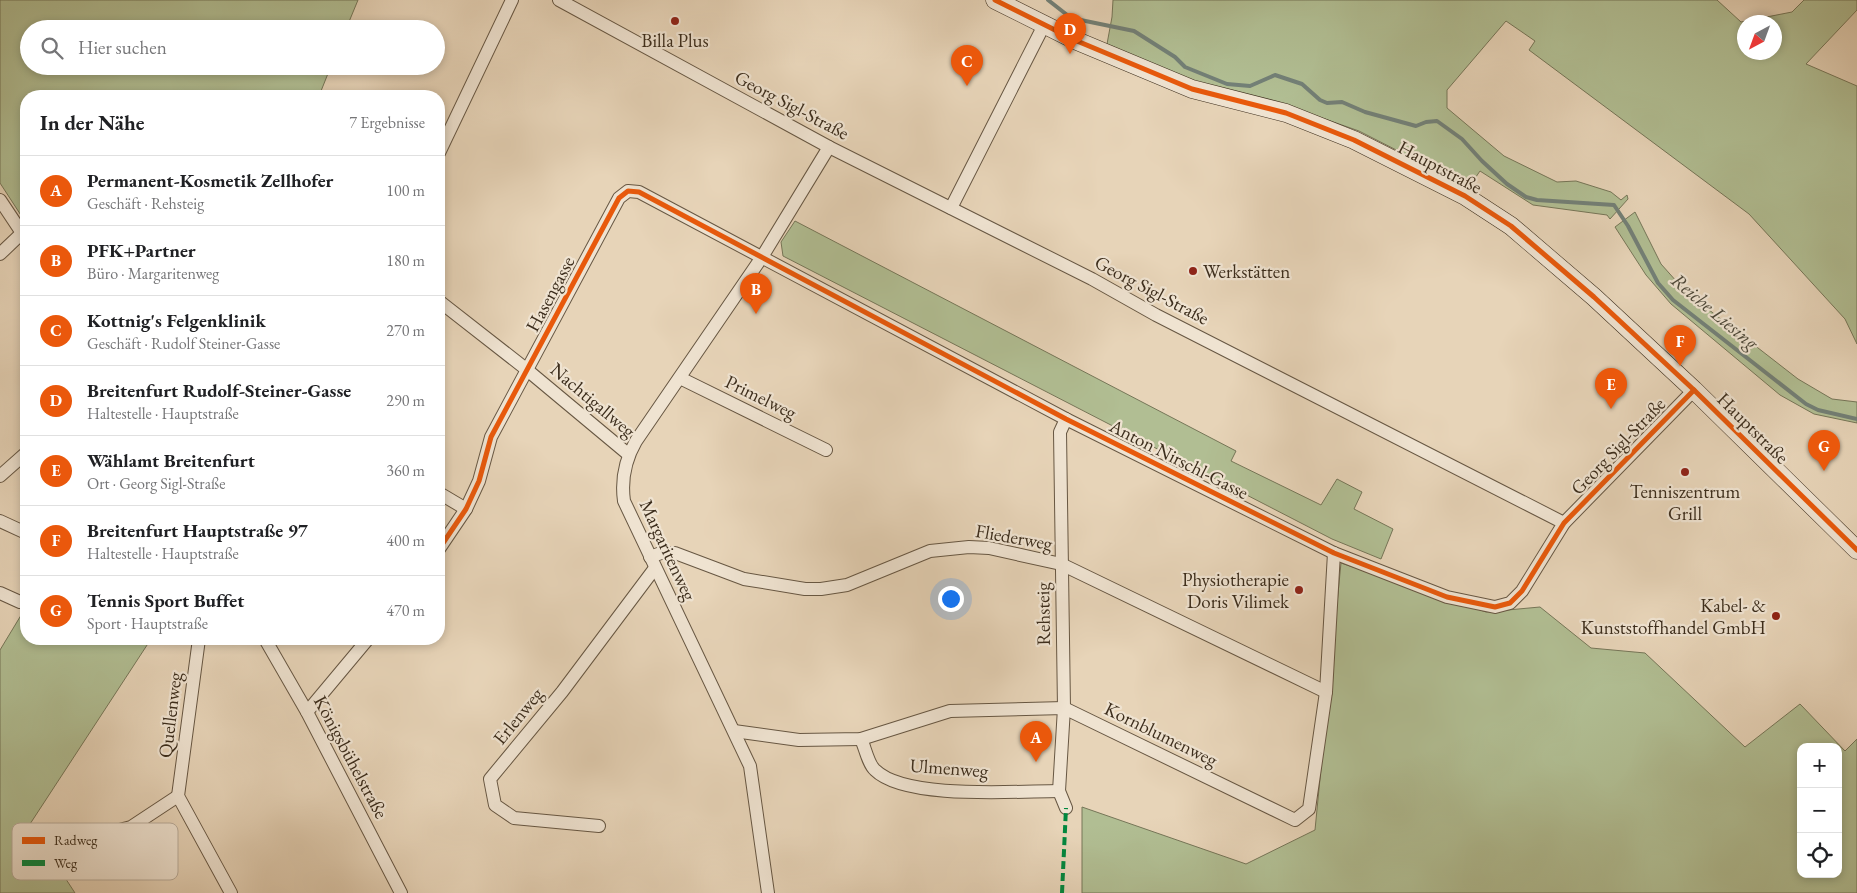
<!DOCTYPE html>
<html lang="de">
<meta charset="utf-8">
<style>
body{margin:0;font-family:"EB Garamond",serif;background:#f2f2f2;color:#202124}
.controls{position:absolute;right:15px;bottom:15px;display:grid;overflow:hidden;border-radius:10px;box-shadow:0 2px 8px #0003}
.controls button{width:45px;height:45px;display:grid;place-items:center;padding:0;border:0;border-bottom:1px solid #e0e0e0;background:#fff;color:#202124;font:25px sans-serif}
.compass{position:absolute;left:1737px;top:15px;width:45px;height:45px;border-radius:50%;background:#fff;box-shadow:0 2px 8px #0003;rotate:221deg}
.you{position:absolute;left:950px;top:598px;width:18px;height:18px;margin:-12px;border:4px solid #fff;border-radius:50%;background:#1a73e8;box-shadow:0 0 0 8px #1a73e833}
.badge{display:grid;place-items:center;width:32px;height:32px;border-radius:50%;background:#ea580c;color:#fff;font-size:16px;font-weight:700}
.pin{position:absolute;translate:-50% -41px;filter:drop-shadow(0 1px 2px #0008)}
.pin::after{content:'';position:absolute;top:26px;width:18px;height:15px;background:inherit;clip-path:polygon(0 0,100% 0,50% 100%)}
.list{margin:0;padding:0;list-style:none}
h2{display:flex;justify-content:space-between;align-items:center;height:65px;margin:0;padding:0 20px;font-size:21px}
h2 small{font-size:16px;font-weight:400;color:#757577}
.list li{display:grid;grid-template-columns:32px 1fr auto;gap:15px;align-items:center;box-sizing:border-box;height:70px;padding:0 20px;border-top:1px solid #e0e0e0}
.list b{display:block;font-size:19px;white-space:nowrap}
.list p{margin:0;font-size:16px;white-space:nowrap;color:#757577}
.list em{font-size:16px;font-style:normal;color:#757577}
.icon{flex:none;width:28px;height:28px;fill:none;stroke:currentColor;stroke-width:2;stroke-linecap:round;stroke-linejoin:round}
.map{position:relative;flex:none;width:1857px;height:893px;overflow:hidden}
.search{position:absolute;background:#fff;box-shadow:0 2px 8px #0003;left:20px;top:20px;width:425px;height:55px;display:flex;align-items:center;gap:12px;box-sizing:border-box;padding:0 18px;border-radius:28px;color:#757577;font-size:19px}
.panel{position:absolute;background:#fff;box-shadow:0 2px 8px #0003;left:20px;top:90px;width:425px;height:555px;border-radius:20px}
.map>svg:first-child{display:block}
.green{fill:#b1be93;stroke:#767658;fill-rule:evenodd}
.lines{fill:none;stroke-linecap:round;stroke-linejoin:round}
.stream{stroke:#738077;stroke-width:4}
.minor-casing{stroke:#675743;stroke-width:14}
.secondary-casing{stroke:#3c2d1c;stroke-width:19}
.minor{stroke:#efe3d1;stroke-width:12}
.secondary{stroke:#efe3d1;stroke-width:18}
.quiet{stroke:#00873e;stroke-width:4;stroke-dasharray:8 4;stroke-linecap:butt}
.cycleway-casing{stroke:#efe3d1;stroke-width:8}
.cycleway{stroke:#e8590c;stroke-width:5}
.poi-dot{fill:#8f2418;stroke:#efe3d1;stroke-width:2}
.labels{text-anchor:middle;dominant-baseline:central;stroke-width:4.5;stroke-linejoin:round;paint-order:stroke}
.poi-label{font-size:19px;fill:#3c2d1c;stroke:#efe3d1}
.street-label{font-size:19px;fill:#3c2d1c;stroke:#efe3d1}
.water-label{font-size:20px;font-style:italic;fill:#4e493a;stroke:#efe3d1}
.key{fill:#efe3d1;stroke:#b9ac9b;stroke-width:1}
.key-label{font-size:14px;fill:#3c2d1c}
</style>
<div class="map">
<svg width="1857" height="893" viewBox="0 0 1857 893">
<rect width="100%" height="100%" fill="#e7d4b8"/>
<filter id="stains"><feTurbulence type="fractalNoise" baseFrequency=".004" numOctaves="4"/><feColorMatrix values="0 0 0 0 .2 0 0 0 0 .09 0 0 0 0 .02 0 0 0 .5 -.17"/></filter>
<radialGradient id="worn" r=".72"><stop offset=".6" stop-color="#630" stop-opacity="0"/><stop offset="1" stop-color="#630" stop-opacity=".3"/></radialGradient>
<!-- green -->
<g class="green">
<polygon points="0,0 358,0 346,29 29,29 29,66 331,66 319,96 26,96 26,223 0,183"/>
<path d="M1113,0h604l24,22 51,-10 12,-12h53v10l-51,54 51,22v258l-12,-25 -96,-105 -220,-164 6,-9 -29,-20 -59,69v18l57,48 53,26 19,-1 35,11 10,8 6,-5 1,4 -18,20 -3,-4 -74,-10 -53,-34 -11,16 -110,-56 -71,-25 -93,-23 -88,-39 5,-27zM1744,22h30v30h-30z"/>
<polygon points="1635,212 1661,264 1686,292 1798,379 1832,399 1857,402 1857,423 1814,414 1780,395 1671,304 1646,275 1615,227"/>
<polygon points="795,221 1236,451 1231,461 1321,505 1337,479 1362,492 1354,509 1393,529 1381,559 1332,539 783,256 781,242"/>
<path d="M1341,563l145,49 54,-5 51,41 54,5 100,94 55,-43 45,47 12,-12v154h-775v-86l164,57 69,-34zM1801,747h37v127h-37z"/>
<polygon points="26,607 26,639 151,639 30,824 75,893 0,893 0,650"/>
</g>
<g class="lines">
<!-- stream -->
<polyline class="stream" points="1048,0 1071,18 1134,31 1175,57 1185,67 1227,84 1250,86 1275,75 1302,84 1320,100 1327,103 1342,102 1365,112 1416,126 1426,122 1437,121 1462,139 1482,161 1507,184 1526,197 1537,200 1614,205 1628,226 1658,283 1673,300 1806,404 1818,410 1857,419"/>
<!-- minor casing -->
<g class="minor-casing">
<g id="minor">
<polyline points="559,0 829,147 1092,279 1156,315 1564,523"/>
<polyline points="439,153 512,0"/>
<polyline points="0,200 26,239"/>
<polyline points="951,208 1044,25"/>
<polyline points="0,254 22,233"/>
<polyline points="439,301 526,369 628,454"/>
<polyline points="680,378 826,450"/>
<polyline points="1066,419 1060,432 1064,708 1059,791 1066,808"/>
<polyline points="0,476 26,453"/>
<polyline points="439,493 466,509"/>
<polyline points="0,521 26,533"/>
<polyline points="439,549 466,509 479,481 491,437 619,198 628,191 639,192 1066,419 1334,553 1447,597 1495,607 1510,603 1522,591 1564,523 1694,390"/>
<polyline points="650,557 661,553 675,553 744,579 805,589 821,589 847,585 930,551 969,547 989,548 1061,564 1326,692"/>
<polyline points="0,593 20,602"/>
<polyline points="199,639 178,796 231,893"/>
<polyline points="265,639 307,712 401,893"/>
<polyline points="307,712 368,639"/>
<polyline points="734,731 799,740 861,739 950,711 1064,708 1295,820 1309,809 1326,692 1334,553"/>
<path d="M861,739c4,8 7,25 14,31 30,30 142,21 184,21"/>
<polyline points="599,826 514,818 495,805 490,779 562,692 655,568"/>
<polyline points="100,835 131,827 178,796"/>
<path d="M768,893l-18,-127 -126,-265c-3,-22 1,-41 12,-60l126,-184 67,-110"/>
</g>
</g>
<!-- secondary casing -->
<g class="secondary-casing">
<polyline id="secondary" points="995,0 1077,41 1192,89 1286,113 1354,140 1465,196 1511,226 1594,297 1694,390 1857,550"/>
</g>
<!-- minor -->
<use href="#minor" class="minor"/>
<!-- secondary -->
<use href="#secondary" class="secondary"/>
<!-- quiet -->
<polyline class="quiet" points="1062,893 1066,808"/>
<!-- cycleway casing -->
<g class="cycleway-casing">
<g id="cycleway">
<polyline points="995,0 1077,41 1192,89 1286,113 1354,140 1465,196 1511,226 1594,297 1694,390 1857,550"/>
<polyline points="439,549 466,509 479,481 491,437 619,198 628,191 639,192 1066,419 1334,553 1447,597 1495,607 1510,603 1522,591 1564,523 1694,390"/>
</g>
</g>
<!-- cycleway -->
<use href="#cycleway" class="cycleway"/>
</g>
<!-- markers -->
<g class="poi-dot">
<circle cx="675" cy="21" r="5"/>
<circle cx="1193" cy="271" r="5"/>
<circle cx="1685" cy="472" r="5"/>
<circle cx="1299" cy="590" r="5"/>
<circle cx="1776" cy="616" r="5"/>
</g>
<g class="labels">
<!-- poi labels -->
<g class="poi-label">
<text x="675" y="40">Billa Plus</text>
<text x="1203" y="271" text-anchor="start">Werkstätten</text>
<text x="1685" y="491">Tenniszentrum<tspan x="1685" dy="22">Grill</tspan></text>
<text x="1289" y="579" text-anchor="end">Physiotherapie<tspan x="1289" dy="22">Doris Vilimek</tspan></text>
<text x="1766" y="605" text-anchor="end">Kabel- &amp;<tspan x="1766" dy="22">Kunststoffhandel GmbH</tspan></text>
</g>
<!-- street labels -->
<g class="street-label">
<text transform="translate(792 105) rotate(28)">Georg Sigl-Straße</text>
<text transform="translate(1440 167) rotate(28)">Hauptstraße</text>
<text transform="translate(1152 290) rotate(28)">Georg Sigl-Straße</text>
<text transform="translate(550 294) rotate(-62)">Hasengasse</text>
<text transform="translate(761 397) rotate(26)">Primelweg</text>
<text transform="translate(593 400) rotate(40)">Nachtigallweg</text>
<text transform="translate(1753 428) rotate(45)">Hauptstraße</text>
<text transform="translate(1618 446) rotate(-46)">Georg Sigl-Straße</text>
<text transform="translate(1179 459) rotate(27)">Anton Nirschl-Gasse</text>
<text transform="translate(1014 537) rotate(10)">Fliederweg</text>
<text transform="translate(668 550) rotate(65)">Margaritenweg</text>
<text transform="translate(1043 614) rotate(-91)">Rehsteig</text>
<text transform="translate(170 715) rotate(-83)">Quellenweg</text>
<text transform="translate(518 716) rotate(-51)">Erlenweg</text>
<text transform="translate(1161 734) rotate(26)">Kornblumenweg</text>
<text transform="translate(351 757) rotate(62)">Königsbühelstraße</text>
<text transform="translate(949 768) rotate(4)">Ulmenweg</text>
</g>
<!-- water labels -->
<g class="water-label">
<text transform="translate(1715 311) rotate(40)">Reiche Liesing</text>
</g>
</g>
<!-- legend -->
<rect x="12" y="823" width="166" height="57" rx="8" class="key"/>
<rect x="22" y="837" width="23" height="7" fill="#e8590c"/>
<rect x="22" y="860" width="23" height="6" fill="#00873e"/>
<g class="key-label">
<text x="54" y="845">Radweg</text>
<text x="54" y="868">Weg</text>
</g>
<rect width="100%" height="100%" filter="url(#stains)"/>
<rect width="100%" height="100%" fill="url(#worn)"/>
</svg>
<div class="controls">
<button>+</button>
<button>−</button>
<button><svg class="icon" aria-label="locate" viewBox="0 0 24 24"><circle cx="12" cy="12" r="6"/><path d="M12 2v4M12 18v4M2 12h4M18 12h4"/></svg></button>
</div>
<svg class="compass" viewBox="-18 -18 36 36"><path d="M0-13l5 13h-10z" fill="#e53935"/><path d="M0 13l5-13h-10z" fill="#757577"/></svg>
<div class="you"></div>
<div class="pin badge" style="left:1036px;top:762px">A</div>
<div class="pin badge" style="left:756px;top:314px">B</div>
<div class="pin badge" style="left:967px;top:86px">C</div>
<div class="pin badge" style="left:1070px;top:54px">D</div>
<div class="pin badge" style="left:1611px;top:409px">E</div>
<div class="pin badge" style="left:1680px;top:366px">F</div>
<div class="pin badge" style="left:1824px;top:471px">G</div>
<div class="search"><svg class="icon" aria-label="search" viewBox="0 0 24 24"><circle cx="10" cy="10" r="6"/><path d="M15 15l6 6"/></svg>Hier suchen</div>
<section class="panel">
<h2>In der Nähe<small>7 Ergebnisse</small></h2>
<ul class="list">
<li><span class="badge">A</span><div><b>Permanent-Kosmetik Zellhofer</b><p>Geschäft · Rehsteig</p></div><em>100 m</em></li>
<li><span class="badge">B</span><div><b>PFK+Partner</b><p>Büro · Margaritenweg</p></div><em>180 m</em></li>
<li><span class="badge">C</span><div><b>Kottnig's Felgenklinik</b><p>Geschäft · Rudolf Steiner-Gasse</p></div><em>270 m</em></li>
<li><span class="badge">D</span><div><b>Breitenfurt Rudolf-Steiner-Gasse</b><p>Haltestelle · Hauptstraße</p></div><em>290 m</em></li>
<li><span class="badge">E</span><div><b>Wählamt Breitenfurt</b><p>Ort · Georg Sigl-Straße</p></div><em>360 m</em></li>
<li><span class="badge">F</span><div><b>Breitenfurt Hauptstraße 97</b><p>Haltestelle · Hauptstraße</p></div><em>400 m</em></li>
<li><span class="badge">G</span><div><b>Tennis Sport Buffet</b><p>Sport · Hauptstraße</p></div><em>470 m</em></li>
</ul>
</section>
</div>
